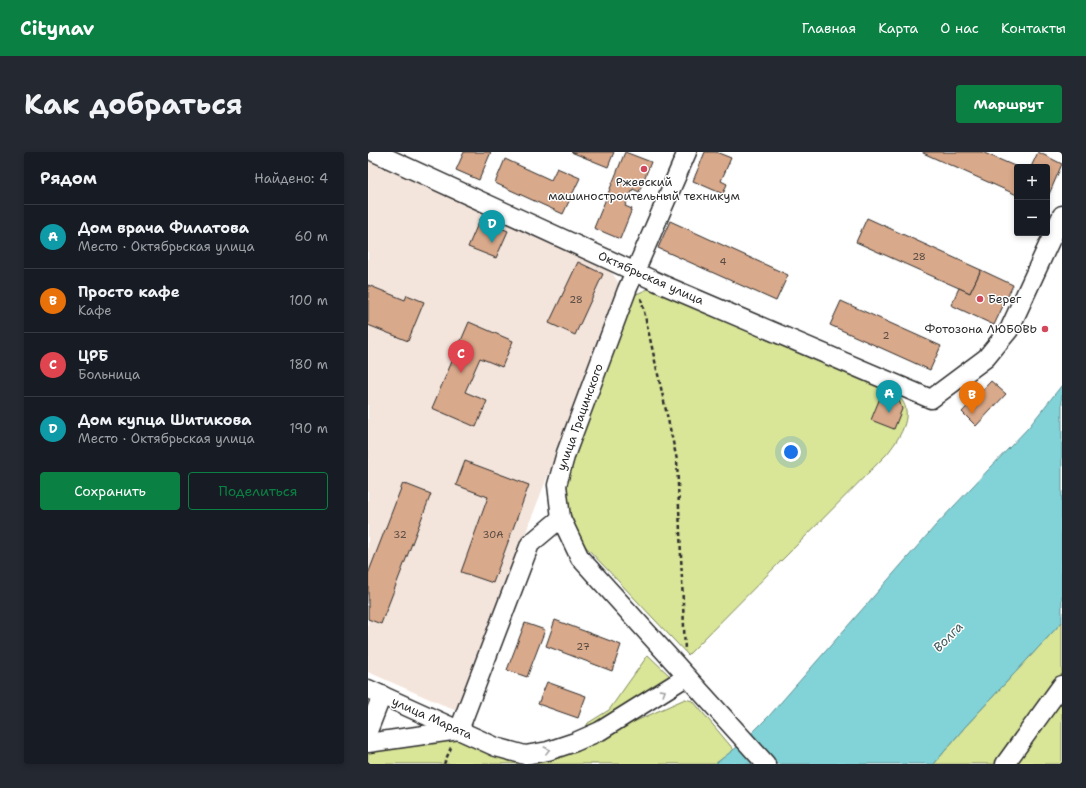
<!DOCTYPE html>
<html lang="ru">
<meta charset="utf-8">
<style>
body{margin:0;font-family:"Shantell Sans",sans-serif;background:#242831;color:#f1f3f6}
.controls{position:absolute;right:12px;top:12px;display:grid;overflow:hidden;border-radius:4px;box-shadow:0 2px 6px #0003}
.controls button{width:36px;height:36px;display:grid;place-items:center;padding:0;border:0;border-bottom:1px solid #363941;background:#171b24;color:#f1f3f6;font:20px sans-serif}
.you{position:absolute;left:423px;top:300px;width:14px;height:14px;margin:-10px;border:3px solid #fff;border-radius:50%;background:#1a73e8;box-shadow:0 0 0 6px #1a73e833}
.badge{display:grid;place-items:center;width:26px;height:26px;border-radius:50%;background:#0b8043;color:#fff;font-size:13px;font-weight:700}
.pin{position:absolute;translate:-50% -33px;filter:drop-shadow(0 1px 2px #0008)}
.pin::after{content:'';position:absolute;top:21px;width:14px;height:12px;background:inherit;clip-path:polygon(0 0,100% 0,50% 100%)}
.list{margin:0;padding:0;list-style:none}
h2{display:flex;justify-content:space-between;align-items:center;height:52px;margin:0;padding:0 16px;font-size:17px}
h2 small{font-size:13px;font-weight:400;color:#9ea1a6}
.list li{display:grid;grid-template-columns:26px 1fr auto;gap:12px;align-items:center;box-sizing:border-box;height:64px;padding:0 16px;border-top:1px solid #363941}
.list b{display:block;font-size:15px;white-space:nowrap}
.list p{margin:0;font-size:13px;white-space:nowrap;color:#9ea1a6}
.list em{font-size:13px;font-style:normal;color:#9ea1a6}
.actions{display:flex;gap:8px;padding:12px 16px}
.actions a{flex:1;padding:9px 0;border:1px solid #0b8043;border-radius:4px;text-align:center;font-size:14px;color:#0b8043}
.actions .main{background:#0b8043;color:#fff}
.map{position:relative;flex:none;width:694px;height:612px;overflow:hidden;border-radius:4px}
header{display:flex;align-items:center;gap:24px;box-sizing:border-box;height:56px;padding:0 20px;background:#0b8043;color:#fff}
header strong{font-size:19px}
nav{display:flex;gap:22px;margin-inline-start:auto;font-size:14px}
.intro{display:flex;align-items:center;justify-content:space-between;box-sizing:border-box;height:96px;padding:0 24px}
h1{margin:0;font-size:28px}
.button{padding:10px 18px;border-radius:4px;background:#0b8043;color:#fff;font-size:14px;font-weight:700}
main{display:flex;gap:24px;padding:0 24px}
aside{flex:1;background:#171b24;border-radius:4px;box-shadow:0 2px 6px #0003}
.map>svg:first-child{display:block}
.built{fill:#f4e5dc}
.green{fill:#d9e597;stroke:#828861}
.water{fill:#81d3d8;stroke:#5f9093}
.building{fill:#d9a98b;stroke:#2b2b2b}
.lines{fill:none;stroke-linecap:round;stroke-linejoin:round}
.minor-casing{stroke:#2b2b2b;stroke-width:21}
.path{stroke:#2b2b2b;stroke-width:2.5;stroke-dasharray:4 3;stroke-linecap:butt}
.minor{stroke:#fff;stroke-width:18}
.oneway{stroke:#a0a0a0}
.poi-dot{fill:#d1495b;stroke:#fff;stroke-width:1.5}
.labels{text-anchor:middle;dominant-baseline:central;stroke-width:3;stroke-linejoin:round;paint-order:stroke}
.number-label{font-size:10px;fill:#564a43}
.poi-label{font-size:12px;fill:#2b2b2b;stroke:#fff}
.street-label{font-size:12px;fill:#2b2b2b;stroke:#fff}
.water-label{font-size:13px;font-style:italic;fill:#455d5f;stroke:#fff}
</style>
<header>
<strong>Citynav</strong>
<nav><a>Главная</a><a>Карта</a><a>О нас</a><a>Контакты</a></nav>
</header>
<div class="intro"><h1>Как добраться</h1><a class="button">Маршрут</a></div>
<main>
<aside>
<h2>Рядом<small>Найдено: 4</small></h2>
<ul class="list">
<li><span class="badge" style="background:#0f9aa8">A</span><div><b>Дом врача Филатова</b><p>Место · Октябрьская улица</p></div><em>60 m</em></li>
<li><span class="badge" style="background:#e8710a">B</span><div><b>Просто кафе</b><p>Кафе</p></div><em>100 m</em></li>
<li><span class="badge" style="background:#e0444e">C</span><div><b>ЦРБ</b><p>Больница</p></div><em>180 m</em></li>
<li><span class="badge" style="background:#0f9aa8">D</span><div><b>Дом купца Шитикова</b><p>Место · Октябрьская улица</p></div><em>190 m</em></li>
</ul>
<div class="actions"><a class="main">Сохранить</a><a>Поделиться</a></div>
</aside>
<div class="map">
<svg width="694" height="612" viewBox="0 0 694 612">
<rect width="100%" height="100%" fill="#fff"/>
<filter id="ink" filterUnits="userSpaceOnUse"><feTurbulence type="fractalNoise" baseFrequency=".025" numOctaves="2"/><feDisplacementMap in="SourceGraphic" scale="8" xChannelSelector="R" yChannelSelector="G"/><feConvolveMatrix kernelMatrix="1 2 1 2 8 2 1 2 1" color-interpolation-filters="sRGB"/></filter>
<g filter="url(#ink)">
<!-- built -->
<polygon class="built" points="0,6 242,118 253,134 89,559 0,520"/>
<!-- green -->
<g class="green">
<path d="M280,137l235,98c6,3 14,7 18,12 14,17 -3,41 -14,55l-199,201 -102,-108 -9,-15 -7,-20 -3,-23 2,-18 65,-176z"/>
<polygon points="694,470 694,612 566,612 596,576"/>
<polygon points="280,503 304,526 247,563 218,575 220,571 241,558"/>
<polygon points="317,547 325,549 366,598 347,612 0,612 0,594 82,582 192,603"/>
</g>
<!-- water -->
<polygon class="water" points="694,233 694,470 596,576 566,612 347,612 373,592 401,564 568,373 660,276"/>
<!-- building -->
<g class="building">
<polygon points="96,0 123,0 111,28 88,18"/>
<polygon points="203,0 246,0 240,15"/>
<polygon points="257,0 283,10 271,40 265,37 257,54 264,57 252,87 226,76"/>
<polygon points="337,0 348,0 363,6 353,29 359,32 355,42 325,29"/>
<polygon points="555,0 614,0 649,15 649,43 555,1"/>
<polygon points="670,0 694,12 679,47 679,15 663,15"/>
<polygon points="137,7 183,28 189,16 212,26 195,62 127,31"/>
<polygon points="499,66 613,118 602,141 488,90"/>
<polygon points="112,67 140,79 128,106 100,95"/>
<polygon points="302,69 420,123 408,149 290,96"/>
<polygon points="210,110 235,122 207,183 181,171"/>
<polygon points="613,118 645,133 626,173 583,153 591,136 602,141"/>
<polygon points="0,133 37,148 39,143 56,150 40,189 0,173"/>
<polygon points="473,149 573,194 562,218 462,173"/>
<polygon points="101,170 145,189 134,215 112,206 97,240 119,249 108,275 64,256"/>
<polygon points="623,229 638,242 608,274 594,260"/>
<polygon points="514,241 531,248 534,257 526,277 503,268"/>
<polygon points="97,309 161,333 125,431 93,420 120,345 88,333"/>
<polygon points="35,331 63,342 13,472 0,467 0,422"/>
<polygon points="187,468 253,493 244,519 178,494"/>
<polygon points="157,471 177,478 159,525 139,518"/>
<polygon points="179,530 218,544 210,566 170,552"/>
</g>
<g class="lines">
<!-- minor casing -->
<g class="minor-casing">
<g id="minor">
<polyline points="6,0 298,134 563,247 618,206 641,178 694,63"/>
<polyline points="319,0 259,138 198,301 189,333 193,366 212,406 398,612"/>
<polyline points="0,537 128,595 157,603 180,599 207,590 232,579 318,525"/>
<polyline points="91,578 162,392 193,366"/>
<polyline points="0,579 14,543"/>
<polyline points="0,591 91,578"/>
<polyline points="637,612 694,533"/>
</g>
</g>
<!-- path -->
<g class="path">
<polyline points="273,146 309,308 317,499"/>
<polyline points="76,612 84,593"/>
</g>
<!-- minor -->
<use href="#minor" class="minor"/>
</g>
<!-- one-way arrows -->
<defs><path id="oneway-chevron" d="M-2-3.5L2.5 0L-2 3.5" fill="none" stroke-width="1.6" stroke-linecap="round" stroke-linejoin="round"/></defs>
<g class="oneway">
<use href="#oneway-chevron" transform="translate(295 540) rotate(-32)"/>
<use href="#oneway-chevron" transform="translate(179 598) rotate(-14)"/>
</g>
</g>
<!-- markers -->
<g class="poi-dot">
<circle cx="276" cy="17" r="4"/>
<circle cx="612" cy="147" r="4"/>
<circle cx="677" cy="177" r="4"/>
</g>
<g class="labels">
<!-- number labels -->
<g class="number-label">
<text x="551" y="104">28</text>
<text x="355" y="109">4</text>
<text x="208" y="147">28</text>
<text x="518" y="183">2</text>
<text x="32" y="382">32</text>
<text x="125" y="382">30А</text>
<text x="215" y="494">27</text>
</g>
<!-- poi labels -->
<g class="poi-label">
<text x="276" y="30">Ржевский<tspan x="276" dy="14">машиностроительный техникум</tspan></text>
<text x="620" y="147" text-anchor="start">Берег</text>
<text x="669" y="177" text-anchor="end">Фотозона ЛЮБОВЬ</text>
</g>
<!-- street labels -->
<g class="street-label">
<text transform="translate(283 126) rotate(24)">Октябрьская улица</text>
<text transform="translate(212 265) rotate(-70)">улица Грацинского</text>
<text transform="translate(64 566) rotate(24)">улица Марата</text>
</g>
<!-- water labels -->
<g class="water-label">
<text transform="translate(580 485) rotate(-46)">Волга</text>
</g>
</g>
</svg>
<div class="controls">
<button>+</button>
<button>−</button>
</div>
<div class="you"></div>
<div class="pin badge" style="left:521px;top:261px;background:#0f9aa8">A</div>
<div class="pin badge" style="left:604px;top:262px;background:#e8710a">B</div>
<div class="pin badge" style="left:93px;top:221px;background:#e0444e">C</div>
<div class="pin badge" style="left:124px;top:91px;background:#0f9aa8">D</div>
</div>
</main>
